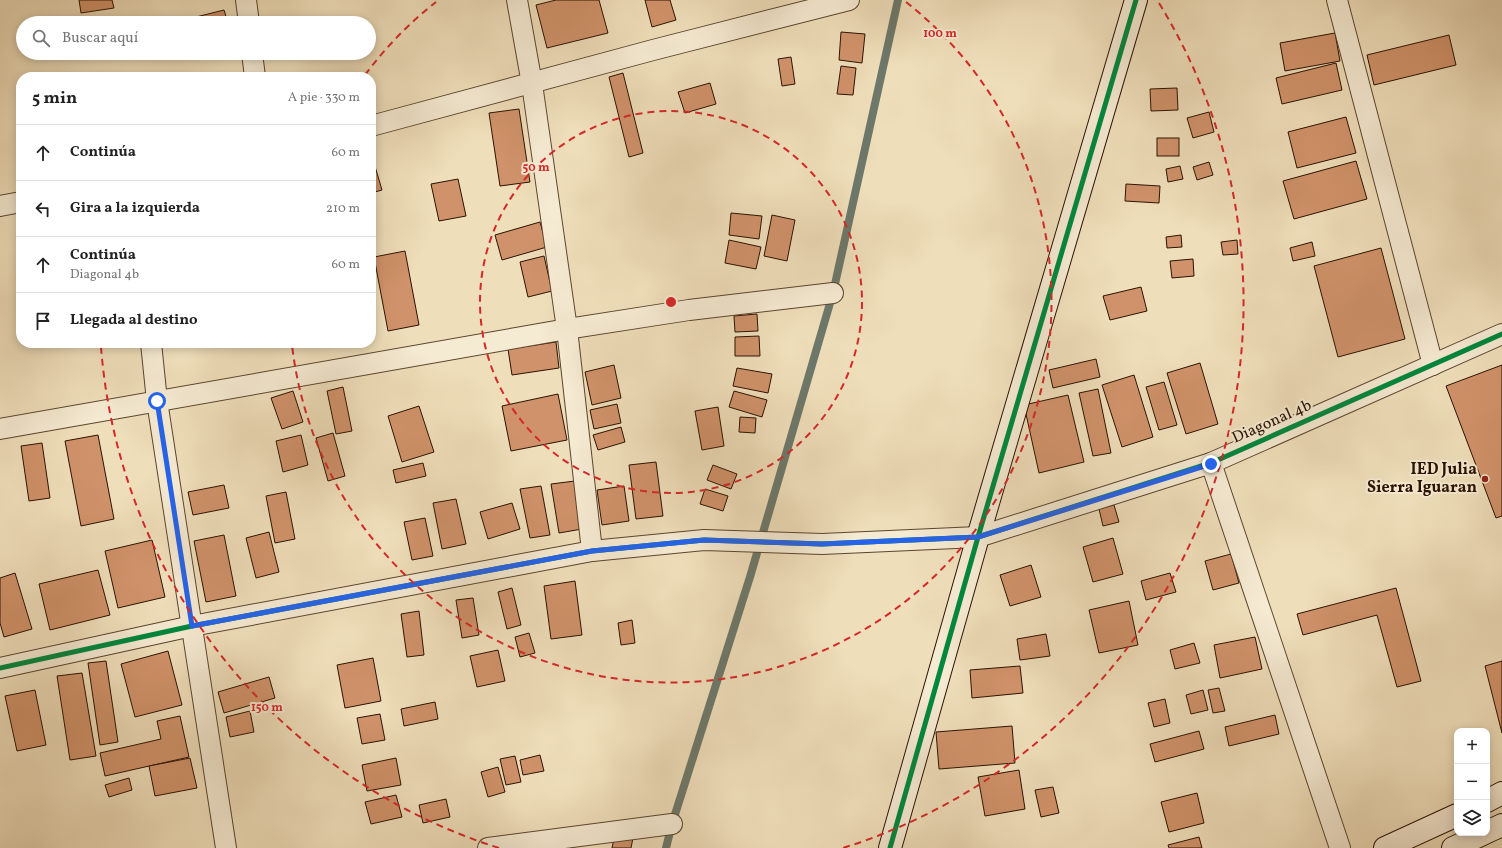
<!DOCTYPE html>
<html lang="es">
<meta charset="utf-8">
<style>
body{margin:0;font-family:Vollkorn,serif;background:#f2f2f2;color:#222}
.controls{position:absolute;right:12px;bottom:12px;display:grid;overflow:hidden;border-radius:8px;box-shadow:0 2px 10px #0003}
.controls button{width:36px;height:36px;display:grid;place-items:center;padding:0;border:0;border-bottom:1px solid #e0e0e0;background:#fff;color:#222;font:20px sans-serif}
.stop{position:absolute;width:12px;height:12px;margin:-9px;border:3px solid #2563eb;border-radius:50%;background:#fff}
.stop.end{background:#2563eb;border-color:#fff;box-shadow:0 1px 4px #0008}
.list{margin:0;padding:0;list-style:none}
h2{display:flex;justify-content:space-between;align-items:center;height:52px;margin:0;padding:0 16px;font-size:17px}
h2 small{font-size:13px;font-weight:400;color:#767676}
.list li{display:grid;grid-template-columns:26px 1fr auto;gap:12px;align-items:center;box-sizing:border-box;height:56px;padding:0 16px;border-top:1px solid #e0e0e0}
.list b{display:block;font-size:15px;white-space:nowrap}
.list p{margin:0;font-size:13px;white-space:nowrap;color:#767676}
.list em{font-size:13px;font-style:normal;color:#767676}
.icon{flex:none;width:22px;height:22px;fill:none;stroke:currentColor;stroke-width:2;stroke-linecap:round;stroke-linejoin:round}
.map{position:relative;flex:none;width:1502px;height:848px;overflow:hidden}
.search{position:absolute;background:#fff;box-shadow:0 2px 10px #0003;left:16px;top:16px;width:360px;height:44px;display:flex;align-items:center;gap:10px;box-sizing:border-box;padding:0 14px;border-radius:22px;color:#767676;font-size:15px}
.panel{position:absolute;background:#fff;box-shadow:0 2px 10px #0003;left:16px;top:72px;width:360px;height:276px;border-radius:16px}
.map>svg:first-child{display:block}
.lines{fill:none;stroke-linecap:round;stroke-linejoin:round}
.stream{stroke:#6d786a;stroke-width:8}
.building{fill:#d0926a;stroke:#2a1200}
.street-casing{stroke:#5b452e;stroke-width:22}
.secondary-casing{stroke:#2a1200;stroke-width:24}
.street{stroke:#f5ead2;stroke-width:20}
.secondary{stroke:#f5ead2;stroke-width:22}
.cycleway-casing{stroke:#f5ead2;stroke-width:8}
.cycleway{stroke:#00873e;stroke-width:5}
.route{stroke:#2563eb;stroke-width:5}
.ring{fill:none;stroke:#d62828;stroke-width:2;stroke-dasharray:7 5}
.poi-dot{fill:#8f2418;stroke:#f5ead2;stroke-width:1.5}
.labels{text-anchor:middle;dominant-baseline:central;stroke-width:4;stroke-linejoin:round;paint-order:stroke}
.street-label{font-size:16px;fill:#2a1200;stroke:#f5ead2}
.poi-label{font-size:16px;font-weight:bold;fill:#2a1200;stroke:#f5ead2;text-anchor:end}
.centre{fill:#d62828;stroke:#f5ead2;stroke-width:2}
.ring-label{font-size:12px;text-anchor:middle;font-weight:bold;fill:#d62828;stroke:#f5ead2;stroke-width:4;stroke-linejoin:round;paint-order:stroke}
</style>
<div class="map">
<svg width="1502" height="848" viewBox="0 0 1502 848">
<rect width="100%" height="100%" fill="#efdeba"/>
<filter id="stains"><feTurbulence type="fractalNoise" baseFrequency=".005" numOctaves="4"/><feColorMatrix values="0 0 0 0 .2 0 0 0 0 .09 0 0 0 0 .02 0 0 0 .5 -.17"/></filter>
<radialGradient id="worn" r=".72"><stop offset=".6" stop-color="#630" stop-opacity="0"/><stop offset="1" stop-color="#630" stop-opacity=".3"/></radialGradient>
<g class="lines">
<!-- stream -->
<polyline class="stream" points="666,848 672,824 750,577 833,293 898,0"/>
</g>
<!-- building -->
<g class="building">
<polygon points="79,0 112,0 114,8 81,13"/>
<polygon points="556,0 599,0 608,33 547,48 536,5"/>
<polygon points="645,0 670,0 676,20 652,27"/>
<polygon points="224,10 228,23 172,23"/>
<polygon points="841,32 865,34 862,63 839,60"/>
<polygon points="1335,33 1340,61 1285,71 1280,43"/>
<polygon points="1449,35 1456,65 1374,85 1367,55"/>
<polygon points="791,57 795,84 782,86 778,59"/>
<polygon points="1336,63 1342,90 1282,104 1276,78"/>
<polygon points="841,66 856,68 853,95 837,94"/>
<polygon points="623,73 643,153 629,157 609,77"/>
<polygon points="710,83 716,104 685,113 678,92"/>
<polygon points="1177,88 1178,110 1151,111 1150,89"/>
<polygon points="519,109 530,182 500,186 489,113"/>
<polygon points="1209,112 1214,132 1193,138 1187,118"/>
<polygon points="1346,117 1356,153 1297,168 1288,132"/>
<rect x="1157" y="138" width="22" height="18"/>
<polygon points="371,153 382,190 371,193"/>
<polygon points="1356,161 1367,199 1294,219 1283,181"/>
<polygon points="1209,162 1213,175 1197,180 1193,167"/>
<polygon points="1180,166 1183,179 1168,182 1166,169"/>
<polygon points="458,179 466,216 439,221 431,184"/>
<polygon points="1126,184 1160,186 1159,203 1125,201"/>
<polygon points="731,213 762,216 759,239 729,235"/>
<polygon points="772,215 795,220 787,261 764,256"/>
<polygon points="540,222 547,247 502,260 495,235"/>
<polygon points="1181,235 1182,247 1167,248 1166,237"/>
<polygon points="729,240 761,247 756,269 725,263"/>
<polygon points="1237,240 1238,254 1223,255 1221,242"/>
<polygon points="1312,242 1315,256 1293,261 1290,248"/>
<polygon points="1381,248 1405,339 1338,357 1314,266"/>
<polygon points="405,251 419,325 388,331 374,257"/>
<polygon points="544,256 552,291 528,297 520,262"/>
<polygon points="1193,259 1194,276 1172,278 1170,261"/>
<polygon points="1141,287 1147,311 1110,320 1103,296"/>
<polygon points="757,314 758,331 735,332 734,316"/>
<polygon points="759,336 760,356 735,356 735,337"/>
<polygon points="556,342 559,368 512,375 508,349"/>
<polygon points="1096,359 1100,377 1053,388 1049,370"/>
<polygon points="1200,363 1218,424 1186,434 1167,373"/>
<polygon points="614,365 621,398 592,405 585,372"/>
<polygon points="1502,365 1502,516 1496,518 1446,386"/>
<polygon points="737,368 772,374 768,393 733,386"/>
<polygon points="1134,375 1153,437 1122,447 1102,385"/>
<polygon points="1164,382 1177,425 1159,430 1146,387"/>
<polygon points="343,387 352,431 336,434 327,391"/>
<polygon points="1098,389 1111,453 1093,456 1079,393"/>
<polygon points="293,391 303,422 282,429 271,398"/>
<polygon points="734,391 767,400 762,417 729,407"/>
<polygon points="558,394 567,440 511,451 502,406"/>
<polygon points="1068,395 1084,462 1039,473 1024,405"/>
<polygon points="617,404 621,423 594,429 590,410"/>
<polygon points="419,406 434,452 402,462 388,416"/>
<polygon points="718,407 724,446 702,450 695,411"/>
<polygon points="740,417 756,418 755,433 739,432"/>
<polygon points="621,427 625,442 598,450 593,435"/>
<polygon points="333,433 345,476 328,481 316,438"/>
<polygon points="98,435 114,519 81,526 65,441"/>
<polygon points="301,435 308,465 283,472 276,441"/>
<polygon points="42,443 50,498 29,501 21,446"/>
<polygon points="656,462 663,516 636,519 629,465"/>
<polygon points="423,463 426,476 396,483 393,470"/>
<polygon points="713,465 737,474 731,489 707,480"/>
<polygon points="575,481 582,529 559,533 551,484"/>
<polygon points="224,485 229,508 193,515 188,492"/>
<polygon points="541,486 550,535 530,538 520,489"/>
<polygon points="624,486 629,521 602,525 597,490"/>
<polygon points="705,489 728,496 723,511 700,504"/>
<polygon points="286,492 295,539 275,543 266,496"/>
<polygon points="456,499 466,544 442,549 433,503"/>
<polygon points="512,503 520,529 488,539 480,512"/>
<polygon points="1114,505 1119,522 1103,526 1099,509"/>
<polygon points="425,518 433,556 412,560 404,522"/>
<polygon points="269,532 279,572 256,578 246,538"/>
<polygon points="224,535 236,596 206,602 194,541"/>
<polygon points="1113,538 1123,574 1093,582 1083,547"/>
<polygon points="152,540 165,597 118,608 105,551"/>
<polygon points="1231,554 1239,583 1213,590 1205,561"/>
<polygon points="1031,565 1041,597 1010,606 1000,575"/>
<polygon points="98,570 110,615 50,630 39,584"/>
<polygon points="15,573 32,629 4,637 0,623 0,578"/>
<polygon points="1170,573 1176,592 1146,600 1141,581"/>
<polygon points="575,581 582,635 551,639 544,586"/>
<polygon points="512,588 521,625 507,629 498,592"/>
<polygon points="1396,588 1421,681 1397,687 1377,615 1303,635 1297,614"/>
<polygon points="473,598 479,635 462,638 456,600"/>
<polygon points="1129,601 1138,645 1099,653 1089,610"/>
<polygon points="419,611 424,655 407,657 401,614"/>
<polygon points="632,620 635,643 621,645 618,623"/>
<polygon points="529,633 535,653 520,657 515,637"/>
<polygon points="1046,634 1050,656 1020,660 1017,639"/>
<polygon points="1255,637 1262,669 1220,678 1214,645"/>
<polygon points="1194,643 1200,663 1175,669 1170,650"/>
<polygon points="498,650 505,681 477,687 470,656"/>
<polygon points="168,651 182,705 135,717 121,664"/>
<polygon points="373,658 381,701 345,708 337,665"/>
<polygon points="106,661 118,742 100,745 88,663"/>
<polygon points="1502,661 1502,733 1485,666"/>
<polygon points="1020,666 1023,693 972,698 970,670"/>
<polygon points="82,673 96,756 70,760 57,676"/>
<polygon points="269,677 275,698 224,713 218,692"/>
<polygon points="1219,688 1225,711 1213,713 1208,690"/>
<polygon points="35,690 46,745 17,751 5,696"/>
<polygon points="1203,690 1208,710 1191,714 1186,695"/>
<polygon points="1165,699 1170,723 1154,727 1148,703"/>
<polygon points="435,702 438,719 404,726 401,709"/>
<polygon points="250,711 254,732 230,737 226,717"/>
<polygon points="380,714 385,740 362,744 357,718"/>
<polygon points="1275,715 1279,734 1229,746 1225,727"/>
<polygon points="180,716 189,757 105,776 100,753 161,739 157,721"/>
<polygon points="1012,726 1015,763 939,769 936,732"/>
<polygon points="1199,731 1204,749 1155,762 1150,744"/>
<polygon points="540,755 544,771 523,775 520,760"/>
<polygon points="515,756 521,782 506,785 500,759"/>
<polygon points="190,758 197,788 155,796 149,766"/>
<polygon points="396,758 401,785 367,791 362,765"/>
<polygon points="498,767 505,792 488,797 481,772"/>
<polygon points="1019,770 1025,809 985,816 978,777"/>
<polygon points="129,778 132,790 109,797 105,785"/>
<polygon points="1053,787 1059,813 1041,817 1035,790"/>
<polygon points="1197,793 1204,823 1169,832 1161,802"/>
<polygon points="396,795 402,817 371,824 365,802"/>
<polygon points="446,799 450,817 423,823 419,805"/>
<polygon points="615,834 633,838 631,848 612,848"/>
<polygon points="1199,837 1202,848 1169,848 1168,845"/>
</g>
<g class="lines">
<!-- street casing -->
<g class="street-casing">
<g id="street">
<polyline points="246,0 249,23"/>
<polyline points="517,0 532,84 567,329 592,551"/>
<polyline points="1337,0 1433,365"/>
<polyline points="252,53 255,77"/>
<polyline points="371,126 653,50 849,0"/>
<polyline points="0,206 21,202"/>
<polyline points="151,343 157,401 226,848"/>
<polyline points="0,429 567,329 689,310 833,293"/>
<polyline points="1211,463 1340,848"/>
<polyline points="0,668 192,626 592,551 704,540 822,544 978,537 1211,463 1502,334"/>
<polyline points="488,848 672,824"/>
</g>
</g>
<!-- secondary casing -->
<g class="secondary-casing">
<g id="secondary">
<polyline points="1487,801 1502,793"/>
<polyline points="1487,832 1502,825"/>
<polyline points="890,848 978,537 1136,0"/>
<polyline points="1385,848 1457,815"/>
<polyline points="1453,848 1485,833"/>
</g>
</g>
<!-- street -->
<use href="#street" class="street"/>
<!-- secondary -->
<use href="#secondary" class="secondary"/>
<!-- cycleway casing -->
<g class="cycleway-casing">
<g id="cycleway">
<polyline points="0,668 192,626 592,551 704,540 822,544 978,537 1211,463 1502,334"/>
<polyline points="890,848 978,537 1136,0"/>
</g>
</g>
<!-- cycleway -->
<use href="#cycleway" class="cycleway"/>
</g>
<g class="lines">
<!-- route -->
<polyline class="route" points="157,401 192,626 592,551 704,540 822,544 978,537 1211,464"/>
</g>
<!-- distance rings -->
<g class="ring">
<circle cx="671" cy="302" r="191"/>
<path d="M365 75A381 381 0 0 1 436 2M906 2A381 381 0 1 1 292 345"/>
<path d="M499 848A572 572 0 0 1 101 347M1159 3A572 572 0 0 1 843 848"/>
</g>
<!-- markers -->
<circle class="poi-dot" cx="1485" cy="479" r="4"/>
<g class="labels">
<!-- street labels -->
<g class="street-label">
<text transform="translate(1272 422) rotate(-24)">Diagonal 4b</text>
</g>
<!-- poi labels -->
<g class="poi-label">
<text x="1477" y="470">IED Julia<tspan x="1477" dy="18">Sierra Iguaran</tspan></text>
</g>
</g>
<circle cx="671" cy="302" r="6" class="centre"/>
<g class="ring-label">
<text x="940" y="37">100 m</text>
<text x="536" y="171">50 m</text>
<text x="267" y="711">150 m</text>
</g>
<rect width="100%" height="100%" filter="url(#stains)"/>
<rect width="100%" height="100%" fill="url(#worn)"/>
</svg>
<div class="controls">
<button>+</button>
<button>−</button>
<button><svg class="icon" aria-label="layers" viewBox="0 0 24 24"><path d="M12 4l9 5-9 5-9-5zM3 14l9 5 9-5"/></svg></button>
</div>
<div class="stop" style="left:157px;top:401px"></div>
<div class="stop end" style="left:1211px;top:464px"></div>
<div class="search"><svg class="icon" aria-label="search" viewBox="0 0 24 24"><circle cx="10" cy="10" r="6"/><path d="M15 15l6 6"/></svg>Buscar aquí</div>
<section class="panel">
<h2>5 min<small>A pie · 330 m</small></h2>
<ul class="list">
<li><svg class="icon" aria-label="ahead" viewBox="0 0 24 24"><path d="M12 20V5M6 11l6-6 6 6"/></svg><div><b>Continúa</b></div><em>60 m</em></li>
<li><svg class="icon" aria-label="left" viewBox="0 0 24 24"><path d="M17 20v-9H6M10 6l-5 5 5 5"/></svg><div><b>Gira a la izquierda</b></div><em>210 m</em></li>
<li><svg class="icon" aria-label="ahead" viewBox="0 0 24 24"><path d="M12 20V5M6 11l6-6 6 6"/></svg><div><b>Continúa</b><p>Diagonal 4b</p></div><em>60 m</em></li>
<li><svg class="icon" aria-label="arrive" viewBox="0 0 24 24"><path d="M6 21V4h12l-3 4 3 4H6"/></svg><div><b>Llegada al destino</b></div></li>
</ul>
</section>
</div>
